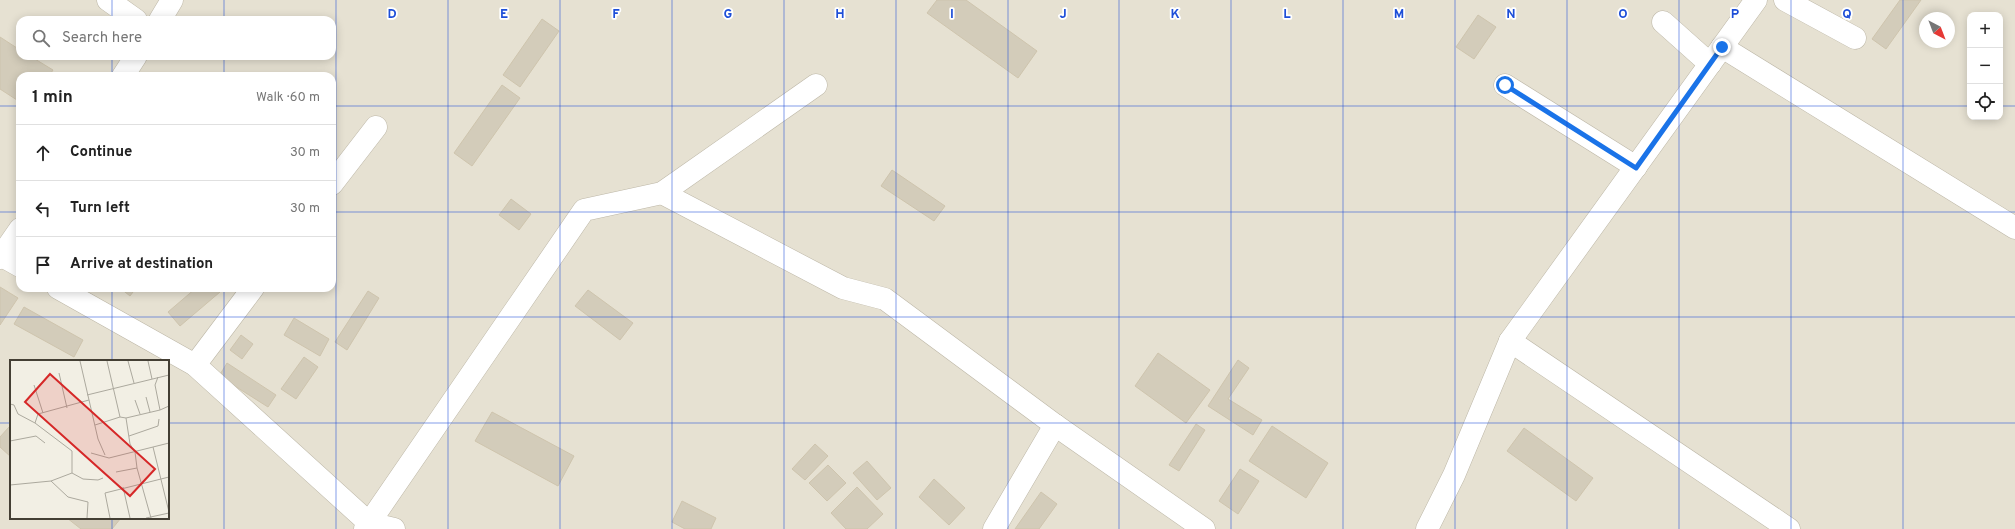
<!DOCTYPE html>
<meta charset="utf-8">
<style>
body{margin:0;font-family:Overpass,sans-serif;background:#f2f2f2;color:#222}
.controls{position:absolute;right:12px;top:12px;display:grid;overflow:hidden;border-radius:8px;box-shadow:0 2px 10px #0003}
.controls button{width:36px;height:36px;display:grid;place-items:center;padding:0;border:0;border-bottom:1px solid #e0e0e0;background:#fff;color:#222;font:20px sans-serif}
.compass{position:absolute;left:1919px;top:12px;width:36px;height:36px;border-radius:50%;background:#fff;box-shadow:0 2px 10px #0003;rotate:138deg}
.stop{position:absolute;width:12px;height:12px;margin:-9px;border:3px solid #1a73e8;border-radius:50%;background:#fff}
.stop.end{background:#1a73e8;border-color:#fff;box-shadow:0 1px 4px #0008}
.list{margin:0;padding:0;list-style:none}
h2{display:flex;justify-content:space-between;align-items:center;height:52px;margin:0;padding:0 16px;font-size:17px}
h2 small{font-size:13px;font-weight:400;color:#767676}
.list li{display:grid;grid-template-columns:26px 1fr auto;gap:12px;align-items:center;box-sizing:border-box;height:56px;padding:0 16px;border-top:1px solid #e0e0e0}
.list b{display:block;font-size:15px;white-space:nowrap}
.list em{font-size:13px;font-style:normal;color:#767676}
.icon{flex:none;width:22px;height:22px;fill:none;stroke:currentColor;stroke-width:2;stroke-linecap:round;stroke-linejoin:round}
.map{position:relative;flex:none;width:2015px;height:529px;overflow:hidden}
.search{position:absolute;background:#fff;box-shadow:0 2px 10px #0003;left:16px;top:16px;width:320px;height:44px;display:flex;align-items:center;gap:10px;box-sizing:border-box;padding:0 14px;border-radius:12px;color:#767676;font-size:15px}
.panel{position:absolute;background:#fff;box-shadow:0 2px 10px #0003;left:16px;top:72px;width:320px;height:220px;border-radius:12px}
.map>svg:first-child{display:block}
.residential{fill:#e6e1d2;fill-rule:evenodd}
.building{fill:#d3ccba;stroke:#cec4ad}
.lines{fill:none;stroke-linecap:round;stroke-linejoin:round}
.minor-casing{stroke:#bdb7a7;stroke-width:23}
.minor{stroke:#fff;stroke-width:22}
.route{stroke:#1a73e8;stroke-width:5}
.grid{fill:none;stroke:#1d4ed8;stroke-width:1;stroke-opacity:0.55}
.inset-road{fill:none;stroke:#aca99e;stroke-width:1}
.view{fill:#d62828;fill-opacity:0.15;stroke:#d62828;stroke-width:2}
.inset-edge{fill:none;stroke:#443f34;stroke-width:2}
.grid-label{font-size:13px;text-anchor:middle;font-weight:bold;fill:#1d4ed8;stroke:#fff;stroke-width:3.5;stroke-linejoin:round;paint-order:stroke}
</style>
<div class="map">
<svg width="2015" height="529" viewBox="0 0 2015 529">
<rect width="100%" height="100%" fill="#f2efe4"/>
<!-- residential -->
<path class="residential" d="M0,0h2015v529h-2015zM1970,15h30v102h-30zM1925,18h24v24h-24zM20,20h312v36h-312zM20,76h312v212h-312zM11,361h157v157h-157z"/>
<!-- building -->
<g class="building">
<polygon points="937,0 966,0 1037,51 1018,78 927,13"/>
<polygon points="1900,0 1921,0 1886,49 1872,39"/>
<polygon points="1478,15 1496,27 1474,59 1456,47"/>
<polygon points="542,19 559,31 520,87 503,75"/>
<polygon points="0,37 20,50 20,56 30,56 53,70 49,76 20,76 20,102 0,89"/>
<polygon points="502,85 520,98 472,166 454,153"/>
<polygon points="892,170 945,206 934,221 881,186"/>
<polygon points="511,199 531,214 519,230 499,215"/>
<polygon points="0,287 18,298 0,325"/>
<polygon points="120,288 136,288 130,296"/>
<polygon points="196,288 216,288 220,292 180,326 168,312"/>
<polygon points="588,290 633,323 620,340 575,306"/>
<polygon points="368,291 379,298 347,350 335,342"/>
<polygon points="24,307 83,340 74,357 14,324"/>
<polygon points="294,318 329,339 320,356 284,335"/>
<polygon points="241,335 253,344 242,359 230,350"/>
<polygon points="1158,353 1210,390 1186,423 1135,386"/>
<polygon points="304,357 318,367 296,399 281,389"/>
<polygon points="1238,360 1249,368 1228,399 1262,420 1253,435 1208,406"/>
<polygon points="227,363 276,395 268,407 219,376"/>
<polygon points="492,412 574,456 558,486 475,441"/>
<polygon points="1196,424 1205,430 1179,471 1169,465"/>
<polygon points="1272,426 1328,463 1306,498 1249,461"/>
<polygon points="9,427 11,429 11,457 0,447 0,437"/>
<polygon points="1524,428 1593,478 1576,501 1507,451"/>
<polygon points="815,444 828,456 805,480 792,469"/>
<polygon points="867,461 891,488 877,500 853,473"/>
<polygon points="828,465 846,483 827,501 809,483"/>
<polygon points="1240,469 1259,481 1238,514 1219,501"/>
<polygon points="934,479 965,508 949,525 919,497"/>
<polygon points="857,487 883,514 867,529 846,529 831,513"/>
<polygon points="1041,492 1057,504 1039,529 1015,529"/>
<polygon points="682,501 716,518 711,529 685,529 672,522"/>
<polygon points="67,518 121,518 112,529 81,529"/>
</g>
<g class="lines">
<!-- minor casing -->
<g class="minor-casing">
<g id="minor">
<polyline points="108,0 136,20"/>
<polyline points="1785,0 1855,38"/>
<polyline points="160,20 172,0"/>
<polyline points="1663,22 1710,64"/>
<polyline points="1722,47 2015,228"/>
<polyline points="123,76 136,56"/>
<polyline points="1505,85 1636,167"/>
<polyline points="332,184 376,127"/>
<polyline points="662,193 843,288 885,299 1055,425 1204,529"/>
<polyline points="0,255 20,266"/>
<polyline points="0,258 20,229"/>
<polyline points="58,288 195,365 369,523 394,529"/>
<polyline points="1510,341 1789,529"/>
<polyline points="195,365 253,288"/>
<polyline points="365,529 584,210 662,193 816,85"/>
<polyline points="994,529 1055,425"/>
<polyline points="1427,529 1454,475 1510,341 1756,0"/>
</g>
</g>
<!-- minor -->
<use href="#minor" class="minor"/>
</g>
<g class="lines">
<!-- route -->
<polyline class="route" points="1505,85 1636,168 1722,47"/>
</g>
<!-- grid -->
<path class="grid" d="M112,0v20M224,0v20M336,0v529M448,0v529M560,0v529M672,0v529M784,0v529M896,0v529M1008,0v529M1119,0v529M1231,0v529M1343,0v529M1455,0v529M1567,0v529M1679,0v529M1791,0v529M1903,0v529M112,56v20M224,56v20M0,106h20M332,106h1638M2000,106h15M0,212h20M332,212h1683M112,288v73M224,288v241M0,317h2015M0,423h11M168,423h1847M112,518v11"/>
<!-- overview -->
<g transform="translate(10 360)">
<rect width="159" height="159" fill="#f2efe4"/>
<path class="inset-road" d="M70,1l18,78 7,16M97,1l13,56 6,1 34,-8 9,-4M118,1l6,22M138,1l4,18M49,13l8,35M148,17l-3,8 5,25M24,25l9,28M77,35l82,-20M136,37l4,15M125,40l5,14M0,44l4,1 4,9 17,9 37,28v22M116,58l4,26 5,8 2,16 14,50M25,63l3,-9 51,-14M85,65l25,-8M119,76l29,-10 1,-7M0,81l26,-5 9,7M143,87l16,65M81,93l18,5 60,-15M106,112l21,-4M41,121l17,16 20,5 -1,16M0,125l41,-4 21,-8 11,6 15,1 5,-2M113,127l7,31M100,158l-5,-25 64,-16M136,158l23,-5"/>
<path class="view" d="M40,14l105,95 -25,27 -105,-94z"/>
<rect width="159" height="159" class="inset-edge"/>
</g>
<g class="grid-label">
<text x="392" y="18">D</text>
<text x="504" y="18">E</text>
<text x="616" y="18">F</text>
<text x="728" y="18">G</text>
<text x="840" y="18">H</text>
<text x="952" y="18">I</text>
<text x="1063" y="18">J</text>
<text x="1175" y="18">K</text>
<text x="1287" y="18">L</text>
<text x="1399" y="18">M</text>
<text x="1511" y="18">N</text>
<text x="1623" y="18">O</text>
<text x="1735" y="18">P</text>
<text x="1847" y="18">Q</text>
</g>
</svg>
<div class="controls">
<button>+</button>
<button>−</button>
<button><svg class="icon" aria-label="locate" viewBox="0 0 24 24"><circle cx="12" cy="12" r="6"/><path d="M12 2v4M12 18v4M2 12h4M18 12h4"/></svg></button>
</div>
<svg class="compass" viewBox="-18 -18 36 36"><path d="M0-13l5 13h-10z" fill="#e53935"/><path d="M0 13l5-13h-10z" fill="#767676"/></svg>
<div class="stop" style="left:1505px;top:85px"></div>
<div class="stop end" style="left:1722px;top:47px"></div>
<div class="search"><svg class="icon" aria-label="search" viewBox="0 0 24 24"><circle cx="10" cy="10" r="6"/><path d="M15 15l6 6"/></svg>Search here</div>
<section class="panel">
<h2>1 min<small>Walk · 60 m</small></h2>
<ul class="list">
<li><svg class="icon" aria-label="ahead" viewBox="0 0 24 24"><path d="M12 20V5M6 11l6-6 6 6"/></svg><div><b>Continue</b></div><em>30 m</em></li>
<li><svg class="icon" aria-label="left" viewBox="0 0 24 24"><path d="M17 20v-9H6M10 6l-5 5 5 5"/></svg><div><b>Turn left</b></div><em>30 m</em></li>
<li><svg class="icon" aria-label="arrive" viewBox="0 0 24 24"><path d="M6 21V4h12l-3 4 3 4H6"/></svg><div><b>Arrive at destination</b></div></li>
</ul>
</section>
</div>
